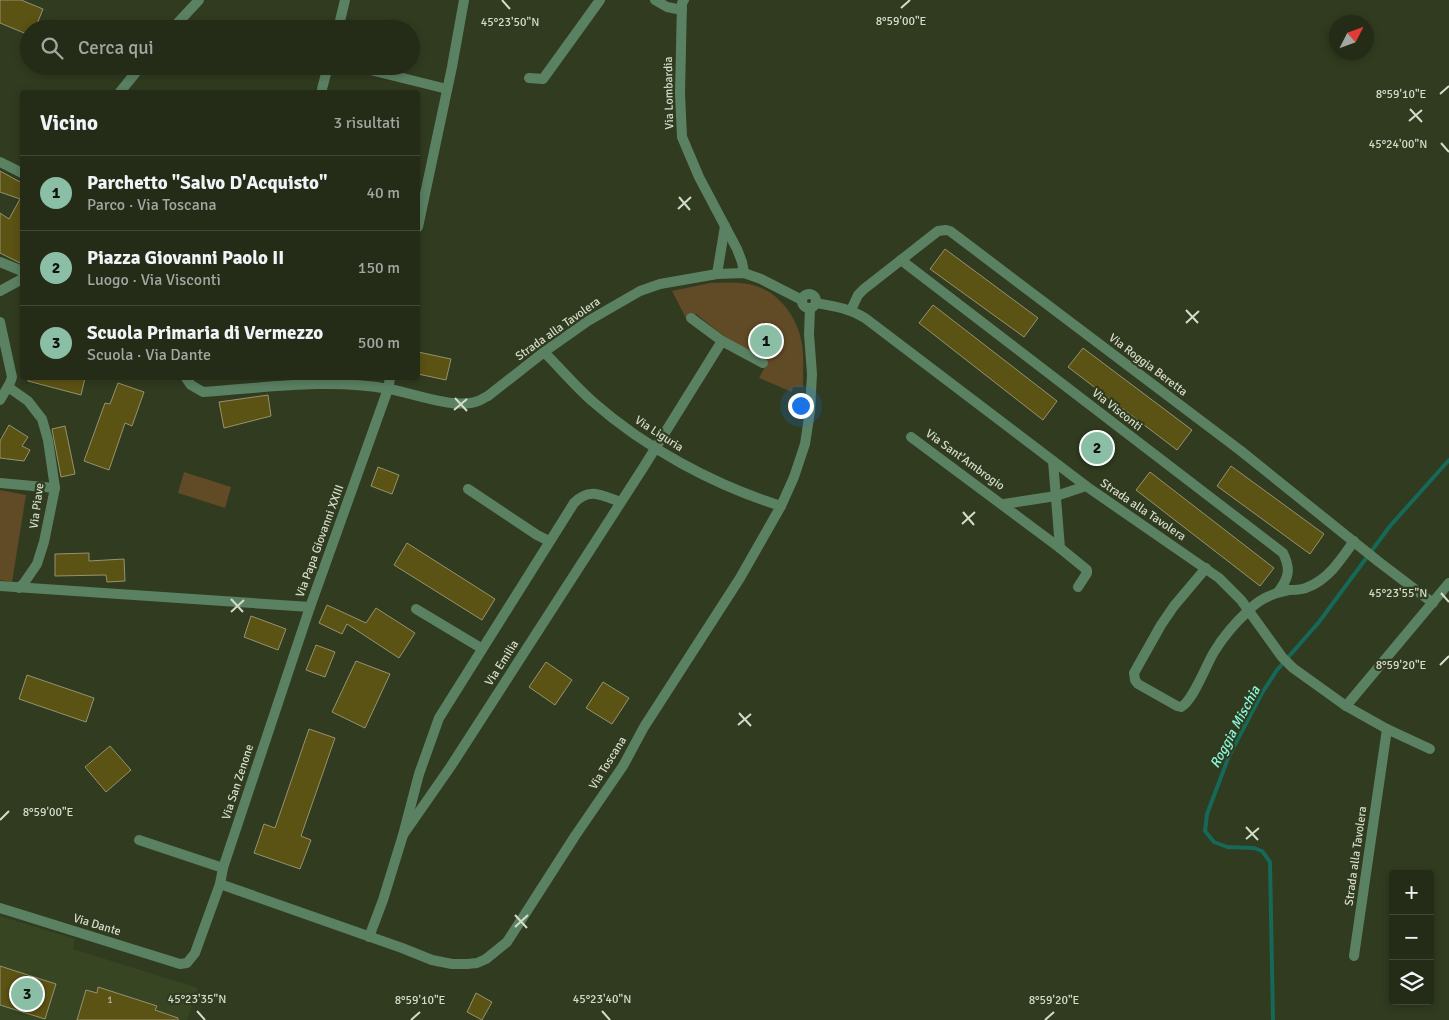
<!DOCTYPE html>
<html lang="it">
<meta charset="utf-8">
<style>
body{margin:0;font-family:Signika,sans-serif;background:#2c3420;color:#f1f3f6}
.controls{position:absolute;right:15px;bottom:15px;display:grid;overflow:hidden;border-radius:5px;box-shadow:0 2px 8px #0003}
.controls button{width:45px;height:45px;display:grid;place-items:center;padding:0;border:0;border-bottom:1px solid #414836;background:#242c17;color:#f1f3f6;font:25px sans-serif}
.compass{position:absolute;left:1329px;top:15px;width:45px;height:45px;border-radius:50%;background:#242c17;box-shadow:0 2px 8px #0003;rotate:48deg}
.you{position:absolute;left:800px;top:405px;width:18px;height:18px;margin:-12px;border:4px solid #fff;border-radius:50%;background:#1a73e8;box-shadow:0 0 0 8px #1a73e833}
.badge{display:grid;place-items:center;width:32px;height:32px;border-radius:50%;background:#8abfa5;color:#111;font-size:16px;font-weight:700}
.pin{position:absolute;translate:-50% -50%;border:2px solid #fff;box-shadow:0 1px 5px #0006}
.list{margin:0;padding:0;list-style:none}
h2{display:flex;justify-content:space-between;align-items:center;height:65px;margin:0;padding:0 20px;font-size:21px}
h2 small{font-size:16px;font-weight:400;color:#a3a7a1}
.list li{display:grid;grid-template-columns:32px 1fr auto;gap:15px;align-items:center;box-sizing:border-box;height:75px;padding:0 20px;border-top:1px solid #414836}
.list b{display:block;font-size:19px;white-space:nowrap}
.list p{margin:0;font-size:16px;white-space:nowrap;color:#a3a7a1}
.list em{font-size:16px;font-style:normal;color:#a3a7a1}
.icon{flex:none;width:28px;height:28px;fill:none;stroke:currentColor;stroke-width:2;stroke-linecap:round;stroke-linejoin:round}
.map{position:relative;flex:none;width:1449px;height:1020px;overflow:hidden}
.search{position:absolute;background:#242c17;box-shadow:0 2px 8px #0003;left:20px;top:20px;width:400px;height:55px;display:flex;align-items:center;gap:12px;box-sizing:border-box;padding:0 18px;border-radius:28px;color:#a3a7a1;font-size:19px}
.panel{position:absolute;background:#242c17;box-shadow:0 2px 8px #0003;left:20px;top:90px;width:400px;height:290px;border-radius:5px}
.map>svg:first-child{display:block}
.built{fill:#384523}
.green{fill:#614a26}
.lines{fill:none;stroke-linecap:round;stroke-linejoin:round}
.stream{stroke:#166958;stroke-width:4}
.building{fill:#5b5314;stroke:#969270}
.street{stroke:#5b8163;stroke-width:10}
.ticks{fill:none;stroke:#d5dccc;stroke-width:2}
.labels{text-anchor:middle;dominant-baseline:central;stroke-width:4.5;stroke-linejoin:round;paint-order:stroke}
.number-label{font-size:10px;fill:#b6ba9e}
.street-label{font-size:12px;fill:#d5dccc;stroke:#303b1f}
.water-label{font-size:14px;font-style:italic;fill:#89f9dd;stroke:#303b1f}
.ticks-label{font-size:12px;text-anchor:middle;fill:#d5dccc;stroke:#303b1f;stroke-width:4.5;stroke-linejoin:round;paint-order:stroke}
</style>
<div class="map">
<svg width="1449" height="1020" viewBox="0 0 1449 1020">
<rect width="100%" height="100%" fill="#303b1f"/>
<!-- built -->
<polygon class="built" points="0,916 75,939 73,949 198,988 187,1020 0,1020"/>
<!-- green -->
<g class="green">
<path d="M710,283c15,0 31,-2 46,3 25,8 42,33 46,58 2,14 1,29 1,43h-10l-1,5 -33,-14 8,-15 -42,-26 -29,-23 -9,6 -15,-29z"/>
<polygon points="184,472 231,487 225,508 178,493"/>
<polygon points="0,490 26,495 12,582 0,580"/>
</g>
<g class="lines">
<!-- stream -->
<polyline class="stream" points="1273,1020 1270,862 1262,851 1254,848 1227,847 1214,842 1205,831 1207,814 1229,756 1262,693 1277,670 1319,622 1390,526 1449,460"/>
</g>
<!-- building -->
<g class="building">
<polygon points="0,0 21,0 43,9 35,29 29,29 29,35 0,23"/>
<polygon points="0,171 22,183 22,264 0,253 0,213 9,219 20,199 0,192"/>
<polygon points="945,249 1038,318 1024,337 930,269"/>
<polygon points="933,305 1057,401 1043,420 919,323"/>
<polygon points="1083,348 1192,430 1177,450 1068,367"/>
<polygon points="418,352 451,359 446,380 418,374"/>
<polygon points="28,378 85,378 81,395 28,381"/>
<polygon points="118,383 144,392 132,426 125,423 109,470 84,461 105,403 110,404"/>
<polygon points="268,395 271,416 224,428 219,402"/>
<polygon points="9,425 28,437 22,446 30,450 24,461 0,458 0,441"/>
<polygon points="65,426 75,474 61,477 52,429"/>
<polygon points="1231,466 1324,534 1310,554 1217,486"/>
<polygon points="378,467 399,475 392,494 371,486"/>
<polygon points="1150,472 1274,568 1260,586 1136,490"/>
<polygon points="407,543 495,599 482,620 394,565"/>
<polygon points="89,553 89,561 124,559 125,581 107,582 106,575 55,576 55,554"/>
<polygon points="327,605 366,623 376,608 415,633 399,658 347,624 342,634 319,623"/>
<polygon points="251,616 286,629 278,650 244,637"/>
<polygon points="316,645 335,652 325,677 306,670"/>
<polygon points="356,661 390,674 365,728 332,712"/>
<polygon points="546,662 572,680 555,705 529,687"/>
<polygon points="27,675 94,698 86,722 19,699"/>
<polygon points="603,682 629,698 612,724 586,708"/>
<polygon points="309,729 335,738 301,836 311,840 300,869 254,853 264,824 275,828"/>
<polygon points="110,746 131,770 106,792 85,767"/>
<polygon points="0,966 56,984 45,1019 0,1005"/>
<polygon points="98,987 157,1006 155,1010 178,1018 178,1020 77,1020 86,990 97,993"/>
<polygon points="476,993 492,1002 482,1020 467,1012"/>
</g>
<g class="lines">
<!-- street -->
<g class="street">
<polyline points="655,0 667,7 682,10"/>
<polyline points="684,0 682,3 680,93 682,137 699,177 737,249 742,262 744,273"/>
<polyline points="172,29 199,0"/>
<polyline points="338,29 345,0"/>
<polyline points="354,66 447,89"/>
<polyline points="529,78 543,79 600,0"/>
<polyline points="322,89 328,66"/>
<polyline points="120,92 141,66"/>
<polyline points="0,162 22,173"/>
<polyline points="418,227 452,67 464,0"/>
<path d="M901,260l382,293c8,16 6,25 -5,39"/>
<polyline points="0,262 22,271"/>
<polyline points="717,274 725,226"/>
<polyline points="0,291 22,279"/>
<circle cx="809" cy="301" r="7"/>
<path d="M816,303c17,3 33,5 49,15l221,168 133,92 22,22 41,57 11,11 53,38 41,23 43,20"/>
<polyline points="851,310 858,295 864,289 938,231 946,230 950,231 1241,451 1379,562 1433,603"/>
<polyline points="691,318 722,341 763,363"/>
<polyline points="0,322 12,377 10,383 0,400"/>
<path d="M544,352c16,16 31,34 48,49 53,47 122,84 189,105"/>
<path d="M186,378l5,7 12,7c61,-4 124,-14 186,-3 24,4 66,21 89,12 4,-1 7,-4 10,-5l56,-44 44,-31 52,-30 20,-7 57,-10 27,-1 17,6 41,21"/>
<polyline points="8,387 28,401 42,419 48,440 55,488 44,542 37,564 24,583 19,588"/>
<polyline points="911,437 1060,548 1053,461"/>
<polyline points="0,483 55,488"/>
<polyline points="468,489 537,535 549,541"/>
<polyline points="1004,504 1056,496 1086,486"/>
<polyline points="1060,548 1087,570 1087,573 1078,587"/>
<path d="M1206,568l-32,38 -13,19 -27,48 1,7 3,4 39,22 4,1c12,-6 25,-42 33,-55 9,-15 22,-30 35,-42 11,-12 24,-17 40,-20 6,0 14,0 19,-3 21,-8 34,-29 46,-46"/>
<polyline points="0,586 310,607 388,389 390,378"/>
<polyline points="416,609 481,648"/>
<polyline points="1346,706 1449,583"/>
<polyline points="403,835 451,766 643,468 722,341"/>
<polyline points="139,840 223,868"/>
<polyline points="220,884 402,948 432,960 452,964 467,964 477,963 486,959 507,942 575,836 623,766 644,727 740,578 781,506 794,477 805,444 810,411 812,374 809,334 810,308"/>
<polyline points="0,908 180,964 187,963 195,953 220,884 223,868 310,607"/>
<path d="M369,937l14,-37 20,-65 16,-61 20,-56 135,-215c15,-16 28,-8 46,-1"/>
<polyline points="1354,956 1387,729"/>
</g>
</g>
<!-- ticks -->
<path class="ticks" d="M502,0l8,9M901,8l9,-8M1440,94l9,-8M1410,109l12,13M1409,121l13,-11M1441,143l8,9M679,197l11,13M678,209l13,-12M1186,310l12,13M1186,323l13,-12M455,398l12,13M454,410l13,-11M963,512l11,13M962,524l13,-12M1441,593l8,9M231,599l12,13M231,612l13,-12M1440,665l9,-9M739,713l12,13M738,725l13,-11M0,820l9,-9M1246,827l12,13M1246,839l13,-11M515,915l12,13M515,927l13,-12M197,1011l8,9M602,1011l8,9M411,1020l9,-8M1045,1020l9,-8"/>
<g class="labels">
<!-- number labels -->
<g class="number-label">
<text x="110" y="1000">1</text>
</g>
<!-- street labels -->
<g class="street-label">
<text transform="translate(669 93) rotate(-91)">Via Lombardia</text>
<text transform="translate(558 329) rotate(-35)">Strada alla Tavolera</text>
<text transform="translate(1148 365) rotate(37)">Via Roggia Beretta</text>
<text transform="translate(1117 410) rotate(38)">Via Visconti</text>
<text transform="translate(659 434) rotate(33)">Via Liguria</text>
<text transform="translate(965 460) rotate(36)">Via Sant'Ambrogio</text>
<text transform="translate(37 506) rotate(-82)">Via Piave</text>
<text transform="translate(1143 510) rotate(34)">Strada alla Tavolera</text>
<text transform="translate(320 541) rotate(-70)">Via Papa Giovanni XXIII</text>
<text transform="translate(502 663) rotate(-57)">Via Emilia</text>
<text transform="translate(608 763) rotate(-58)">Via Toscana</text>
<text transform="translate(238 782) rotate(-72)">Via San Zenone</text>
<text transform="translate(1356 856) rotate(-82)">Strada alla Tavolera</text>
<text transform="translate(97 925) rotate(17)">Via Dante</text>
</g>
<!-- water labels -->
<g class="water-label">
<text transform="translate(1235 727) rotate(-62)">Roggia Mischia</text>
</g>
</g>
<g class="ticks-label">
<text x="901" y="25">8°59'00"E</text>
<text x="510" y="26">45°23'50"N</text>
<text x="1401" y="98">8°59'10"E</text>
<text x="1398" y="148">45°24'00"N</text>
<text x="1398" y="597">45°23'55"N</text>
<text x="1401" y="669">8°59'20"E</text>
<text x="48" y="816">8°59'00"E</text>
<text x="197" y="1003">45°23'35"N</text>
<text x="602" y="1003">45°23'40"N</text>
<text x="420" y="1004">8°59'10"E</text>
<text x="1054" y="1004">8°59'20"E</text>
</g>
</svg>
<div class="controls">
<button>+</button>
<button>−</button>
<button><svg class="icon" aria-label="layers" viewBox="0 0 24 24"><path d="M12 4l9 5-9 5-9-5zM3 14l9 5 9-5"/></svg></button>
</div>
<svg class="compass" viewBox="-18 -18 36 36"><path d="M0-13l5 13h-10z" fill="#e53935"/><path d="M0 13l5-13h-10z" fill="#a3a7a1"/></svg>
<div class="you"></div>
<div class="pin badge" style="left:766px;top:341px">1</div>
<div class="pin badge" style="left:1097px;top:448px">2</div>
<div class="pin badge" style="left:27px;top:994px">3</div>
<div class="search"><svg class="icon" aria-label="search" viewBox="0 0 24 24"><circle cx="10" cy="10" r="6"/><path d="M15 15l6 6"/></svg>Cerca qui</div>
<section class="panel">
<h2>Vicino<small>3 risultati</small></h2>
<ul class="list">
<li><span class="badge">1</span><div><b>Parchetto &quot;Salvo D'Acquisto&quot;</b><p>Parco · Via Toscana</p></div><em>40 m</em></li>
<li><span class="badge">2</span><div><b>Piazza Giovanni Paolo II</b><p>Luogo · Via Visconti</p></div><em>150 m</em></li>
<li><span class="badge">3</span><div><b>Scuola Primaria di Vermezzo</b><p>Scuola · Via Dante</p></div><em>500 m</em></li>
</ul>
</section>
</div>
